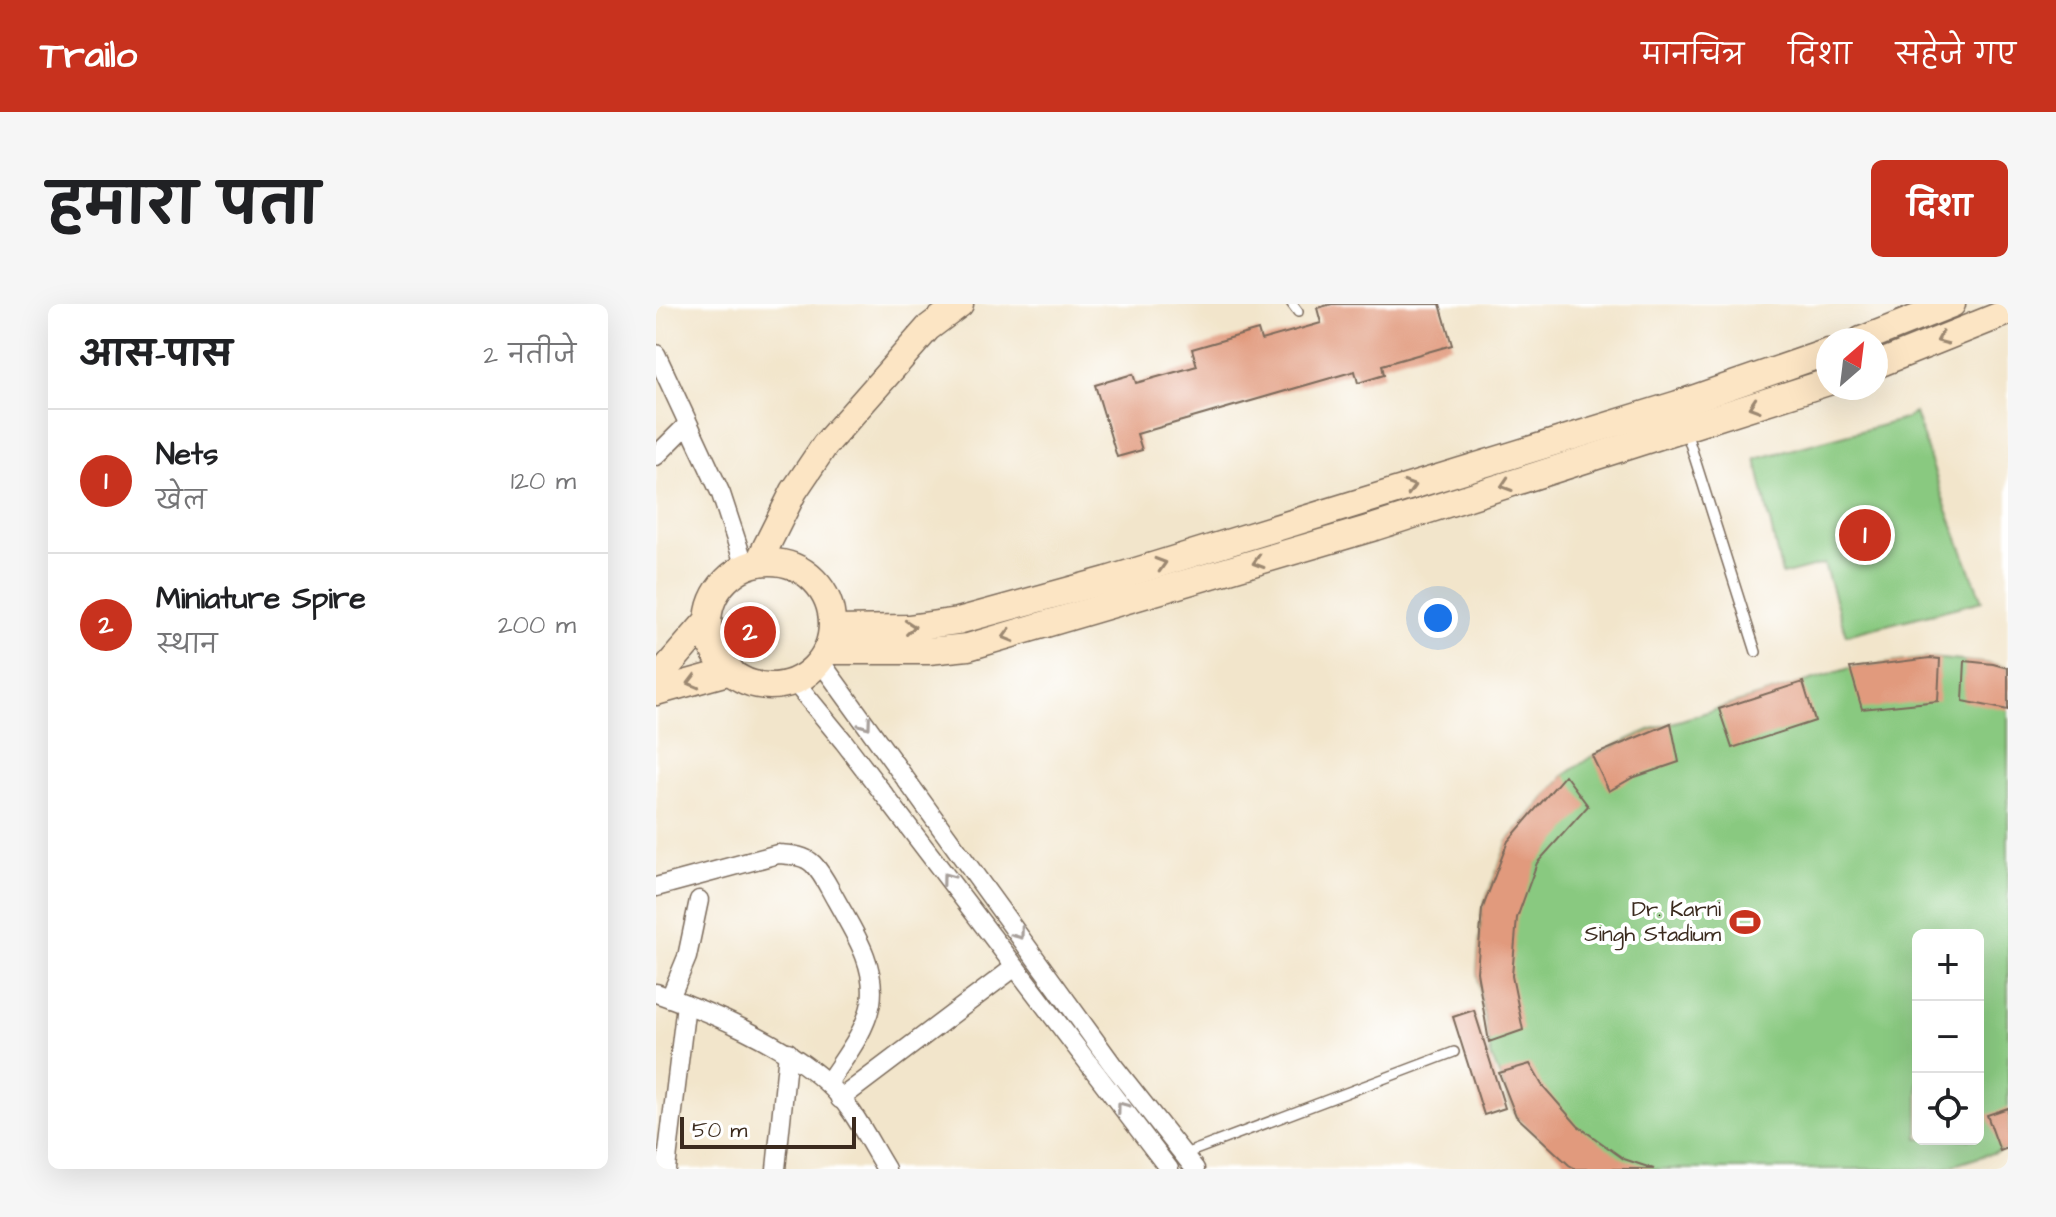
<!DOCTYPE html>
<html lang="hi">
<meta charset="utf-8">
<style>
body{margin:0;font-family:"Architects Daughter","Playpen Sans Deva",sans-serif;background:#f6f6f6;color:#202124}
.controls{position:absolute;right:24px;bottom:24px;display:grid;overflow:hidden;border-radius:12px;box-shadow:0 8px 32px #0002}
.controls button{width:72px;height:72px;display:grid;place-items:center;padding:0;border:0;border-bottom:2px solid #e0e0e0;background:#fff;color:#202124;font:40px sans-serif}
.compass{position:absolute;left:1160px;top:24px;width:72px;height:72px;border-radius:50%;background:#fff;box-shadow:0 8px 32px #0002;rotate:28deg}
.scale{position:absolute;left:24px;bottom:20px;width:176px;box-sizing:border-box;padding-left:8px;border:4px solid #3b2a1e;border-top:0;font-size:22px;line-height:28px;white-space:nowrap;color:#3b2a1e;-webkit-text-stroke:6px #fff;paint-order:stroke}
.you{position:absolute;left:782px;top:314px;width:28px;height:28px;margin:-20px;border:6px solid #fff;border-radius:50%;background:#1a73e8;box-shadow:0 0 0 12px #1a73e833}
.badge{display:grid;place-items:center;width:52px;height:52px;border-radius:50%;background:#c8321e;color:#fff;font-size:26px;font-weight:700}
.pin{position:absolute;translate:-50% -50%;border:4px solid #fff;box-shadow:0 2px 8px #0006}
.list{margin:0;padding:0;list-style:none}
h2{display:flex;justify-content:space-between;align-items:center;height:104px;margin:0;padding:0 32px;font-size:34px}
h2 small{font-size:26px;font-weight:400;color:#757577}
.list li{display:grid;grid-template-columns:52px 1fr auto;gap:24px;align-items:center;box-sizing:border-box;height:144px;padding:0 32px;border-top:2px solid #e0e0e0}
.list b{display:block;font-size:30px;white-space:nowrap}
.list p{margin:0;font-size:26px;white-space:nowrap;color:#757577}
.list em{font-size:26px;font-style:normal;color:#757577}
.icon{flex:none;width:44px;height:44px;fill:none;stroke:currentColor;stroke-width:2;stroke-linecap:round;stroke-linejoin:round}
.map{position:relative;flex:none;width:1352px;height:865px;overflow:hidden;border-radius:12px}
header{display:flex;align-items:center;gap:48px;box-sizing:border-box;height:112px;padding:0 40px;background:#c8321e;color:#fff}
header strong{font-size:38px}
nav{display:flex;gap:44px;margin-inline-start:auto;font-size:28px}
.intro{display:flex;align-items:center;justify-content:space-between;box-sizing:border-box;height:192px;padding:0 48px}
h1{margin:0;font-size:56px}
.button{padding:20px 36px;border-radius:12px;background:#c8321e;color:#fff;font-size:28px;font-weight:700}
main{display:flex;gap:48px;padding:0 48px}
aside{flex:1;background:#fff;border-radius:12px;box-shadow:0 8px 32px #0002}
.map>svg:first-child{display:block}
.green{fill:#89c980;stroke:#627a4f;stroke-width:2;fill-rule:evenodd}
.building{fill:#e19a7d}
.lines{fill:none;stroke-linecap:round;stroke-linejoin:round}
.lane-casing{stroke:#7b6b5b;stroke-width:12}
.street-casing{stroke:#7b6b5b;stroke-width:21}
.secondary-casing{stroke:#7b6b5b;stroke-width:29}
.lane{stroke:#fff;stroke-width:9}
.street{stroke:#fff;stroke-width:18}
.secondary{stroke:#fce5c4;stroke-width:26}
.oneway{stroke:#9c8871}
.oneway2{stroke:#a79f9a}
.labels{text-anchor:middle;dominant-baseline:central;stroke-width:8;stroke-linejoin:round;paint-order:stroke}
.poi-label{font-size:22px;fill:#3b2a1e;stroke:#fff;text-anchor:end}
</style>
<header>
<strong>Trailo</strong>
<nav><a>मानचित्र</a><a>दिशा</a><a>सहेजे गए</a></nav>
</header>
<div class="intro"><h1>हमारा पता</h1><a class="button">दिशा</a></div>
<main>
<aside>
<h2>आस-पास<small>2 नतीजे</small></h2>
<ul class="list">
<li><span class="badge">1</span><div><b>Nets</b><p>खेल</p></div><em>120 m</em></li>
<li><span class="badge">2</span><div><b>Miniature Spire</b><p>स्थान</p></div><em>200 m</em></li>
</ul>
</aside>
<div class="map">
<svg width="1352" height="865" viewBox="0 0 1352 865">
<rect width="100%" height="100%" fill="#fff"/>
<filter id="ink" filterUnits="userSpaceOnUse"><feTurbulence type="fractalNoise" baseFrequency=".0125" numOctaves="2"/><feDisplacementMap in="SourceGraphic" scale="16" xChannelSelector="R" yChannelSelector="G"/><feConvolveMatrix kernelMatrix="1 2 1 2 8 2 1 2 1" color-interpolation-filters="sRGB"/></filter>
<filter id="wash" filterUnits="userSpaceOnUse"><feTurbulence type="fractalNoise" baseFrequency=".006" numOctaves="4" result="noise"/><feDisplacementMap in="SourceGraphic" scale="32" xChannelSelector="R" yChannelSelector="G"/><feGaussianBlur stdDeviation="1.8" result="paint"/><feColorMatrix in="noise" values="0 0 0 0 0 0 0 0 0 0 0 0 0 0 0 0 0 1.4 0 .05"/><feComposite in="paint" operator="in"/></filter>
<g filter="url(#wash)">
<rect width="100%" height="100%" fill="#f2e5cb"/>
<!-- green -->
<g class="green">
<polygon points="1259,109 1290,203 1326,297 1190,331 1168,260 1126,271 1100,155 1249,115"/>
<path d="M1274,354l63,6 15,4v480l-66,21h-366l-60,-53 -25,-60 -14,-84 5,-62 26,-69 57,-66 27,-19 57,-26 201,-62zM1262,631h60v204h-60z"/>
</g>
<g id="blocks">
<!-- building -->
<g class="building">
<polygon points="676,0 784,0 796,41 726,61 728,71 702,79 699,67 481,130 486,146 461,153 439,81 477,70 480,79 541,62 536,45 602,26 605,36 665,19 661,4"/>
<polygon points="1274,354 1284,355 1282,397 1206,405 1194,364"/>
<polygon points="1309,357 1337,360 1352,364 1352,406 1307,397"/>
<polygon points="1147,378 1159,417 1076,444 1063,405"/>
<polygon points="1015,419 1023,458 976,474 953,487 936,452"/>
<polygon points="909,471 932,502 881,559 861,614 856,672 867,726 833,738 821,668 826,606 852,537"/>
<polygon points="818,706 849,804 828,811 797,713"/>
<polygon points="874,760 886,781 922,822 968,855 998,865 920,865 913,861 860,812 843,769"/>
<polygon points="1352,804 1352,844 1344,847 1331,811"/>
</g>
</g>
</g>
<g filter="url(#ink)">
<use href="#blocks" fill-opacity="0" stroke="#7b6b5b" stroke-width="2"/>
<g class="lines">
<!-- lane casing -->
<g class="lane-casing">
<g id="lane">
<polyline points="636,0 642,8"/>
<polyline points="1030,127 1100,348"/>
<polyline points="526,851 798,748"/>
</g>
</g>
<!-- street casing -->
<g class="street-casing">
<g id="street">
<polyline points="0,50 65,190 89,263"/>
<polyline points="0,152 32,120"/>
<polyline points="164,357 456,760 539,865"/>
<polyline points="138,377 188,438 513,865"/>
<path d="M0,583l122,-33c12,1 26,1 35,10 10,10 16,24 23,36 17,31 41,65 35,103 -6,30 -27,55 -43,80"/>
<path d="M0,689c55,19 127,50 170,89 26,23 42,58 60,87"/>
<polyline points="14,694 31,653 43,596"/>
<polyline points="184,795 359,663"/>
<polyline points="10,865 30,700"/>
<polyline points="120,865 132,748"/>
</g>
</g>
<!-- secondary casing -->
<g class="secondary-casing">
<g id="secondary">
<polyline points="1205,36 1296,0"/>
<polyline points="1220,61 1352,8"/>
<circle cx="114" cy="320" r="62"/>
<polyline points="102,259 138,187 169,141 272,24 304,0"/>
<polyline points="176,325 252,324 302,317 451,276 1022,100 1172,48"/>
<polyline points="170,347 272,347 312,343 719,223 1172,78"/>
<polyline points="0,376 52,316"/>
<polyline points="0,388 75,367"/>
</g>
</g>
<!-- lane -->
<use href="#lane" class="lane"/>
<!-- street -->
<use href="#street" class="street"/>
<!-- secondary -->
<use href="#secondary" class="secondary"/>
</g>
<!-- one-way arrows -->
<defs><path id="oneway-chevron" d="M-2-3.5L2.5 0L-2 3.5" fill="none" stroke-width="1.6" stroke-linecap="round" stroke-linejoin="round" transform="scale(2)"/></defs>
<g class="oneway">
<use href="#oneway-chevron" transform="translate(1286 35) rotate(157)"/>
<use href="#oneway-chevron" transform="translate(1098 102) rotate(162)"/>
<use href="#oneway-chevron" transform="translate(850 181) rotate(162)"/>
<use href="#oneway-chevron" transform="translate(754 183) rotate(-17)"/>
<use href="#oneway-chevron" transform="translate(602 258) rotate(163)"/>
<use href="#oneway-chevron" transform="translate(505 260) rotate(-17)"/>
<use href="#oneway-chevron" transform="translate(254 323) rotate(-5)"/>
<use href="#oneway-chevron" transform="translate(352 332) rotate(164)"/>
<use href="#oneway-chevron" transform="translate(37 378) rotate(165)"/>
</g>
<g class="oneway2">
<use href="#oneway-chevron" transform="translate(210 420) rotate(54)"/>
<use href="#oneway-chevron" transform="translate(291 574) rotate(-127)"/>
<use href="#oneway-chevron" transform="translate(363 630) rotate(54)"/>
<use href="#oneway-chevron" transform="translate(466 803) rotate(-127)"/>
</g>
</g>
<!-- icons -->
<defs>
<g id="stadium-bare" transform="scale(2.4)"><path d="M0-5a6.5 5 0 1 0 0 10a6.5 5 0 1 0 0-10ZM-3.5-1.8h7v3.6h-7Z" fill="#c8321e" stroke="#fff" stroke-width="2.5" paint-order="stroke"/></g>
</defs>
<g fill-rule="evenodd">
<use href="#stadium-bare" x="1089" y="618"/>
</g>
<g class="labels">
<!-- poi labels -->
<g class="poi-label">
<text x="1065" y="605">Dr. Karni<tspan x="1065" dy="25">Singh Stadium</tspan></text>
</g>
</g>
</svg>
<div class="controls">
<button>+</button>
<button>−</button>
<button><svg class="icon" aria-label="locate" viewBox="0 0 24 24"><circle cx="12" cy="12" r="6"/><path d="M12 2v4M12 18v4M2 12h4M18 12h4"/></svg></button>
</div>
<svg class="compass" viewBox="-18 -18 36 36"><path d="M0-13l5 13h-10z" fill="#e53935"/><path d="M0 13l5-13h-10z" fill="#757577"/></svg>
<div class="scale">50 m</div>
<div class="you"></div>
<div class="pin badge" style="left:1209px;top:231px">1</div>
<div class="pin badge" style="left:94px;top:328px">2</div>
</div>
</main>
